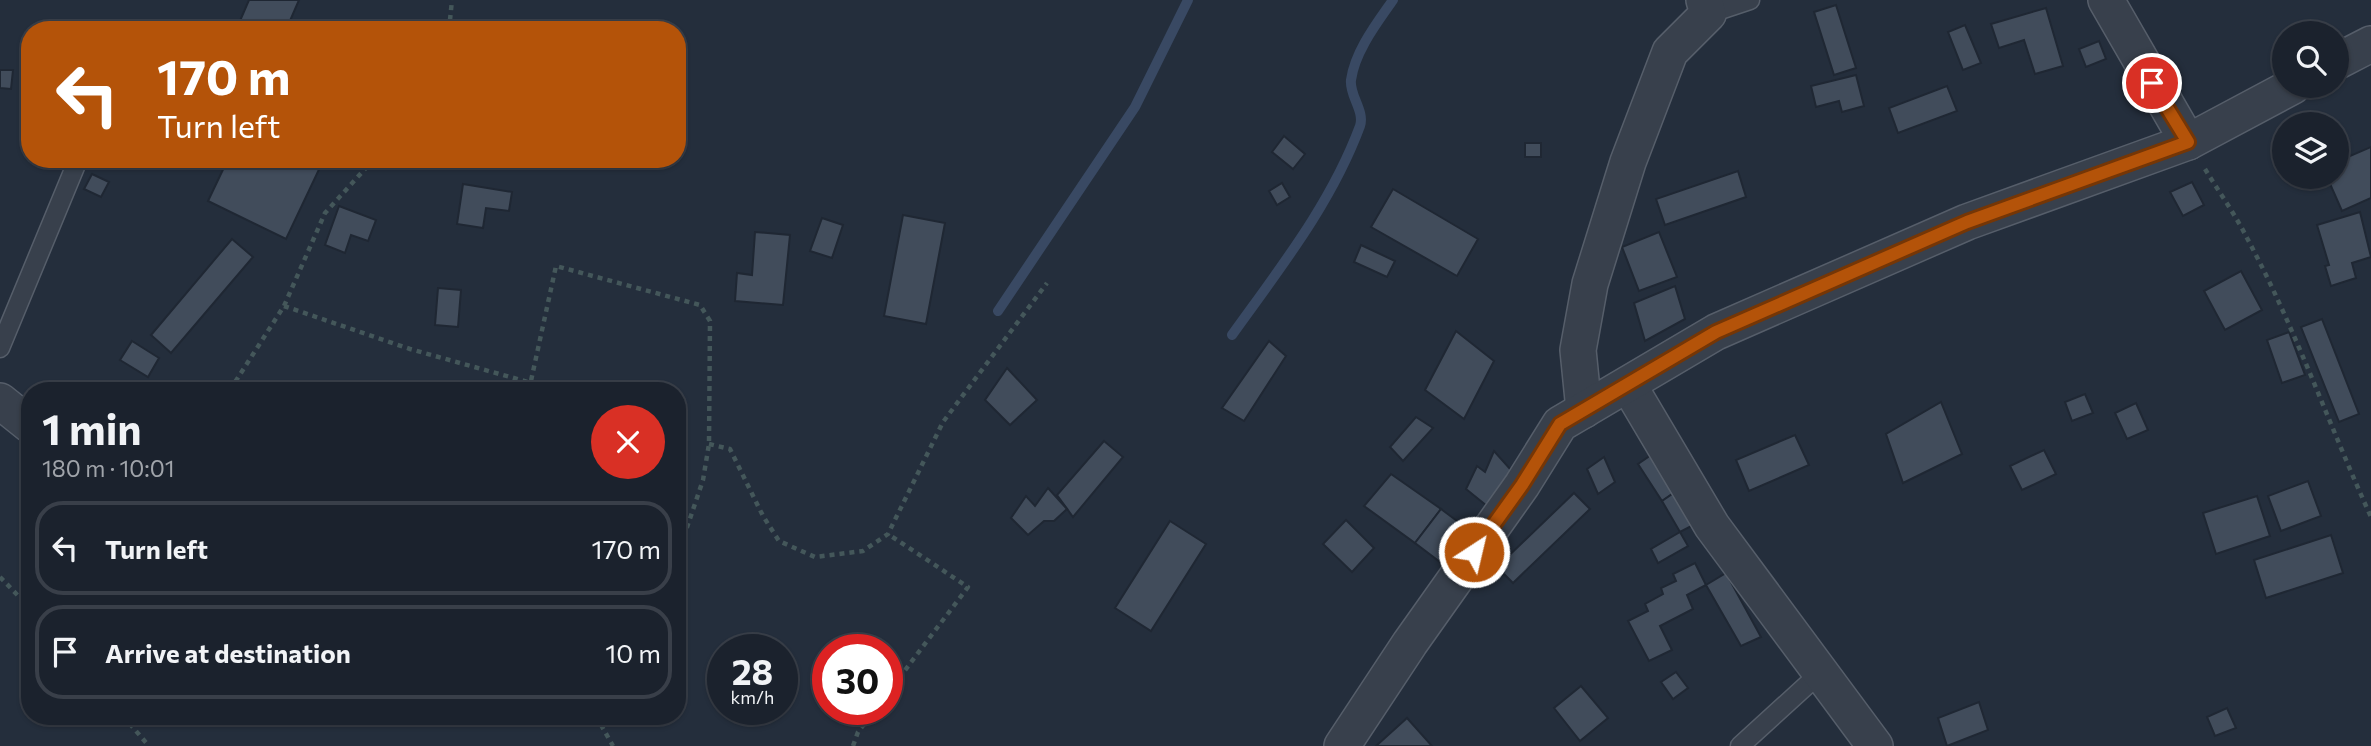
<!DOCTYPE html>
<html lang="en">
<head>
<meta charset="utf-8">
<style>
	:root { --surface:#1b222d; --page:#282f39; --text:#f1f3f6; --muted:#a0a4aa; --line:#393f49 }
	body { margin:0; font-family:Commissioner,sans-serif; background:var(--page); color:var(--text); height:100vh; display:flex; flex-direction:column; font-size:26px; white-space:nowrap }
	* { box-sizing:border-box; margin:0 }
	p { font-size:23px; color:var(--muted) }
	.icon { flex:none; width:38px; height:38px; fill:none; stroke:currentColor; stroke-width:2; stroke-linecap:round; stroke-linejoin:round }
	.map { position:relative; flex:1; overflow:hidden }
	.details { position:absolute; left:21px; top:382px; width:665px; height:343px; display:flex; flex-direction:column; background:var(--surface); border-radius:28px; box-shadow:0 2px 5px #0004,0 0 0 2px var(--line) }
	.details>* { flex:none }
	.hud { position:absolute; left:21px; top:21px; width:665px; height:147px; border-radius:28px; box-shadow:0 2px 5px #0004,0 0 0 2px var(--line); background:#b45309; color:#fff; overflow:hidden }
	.tools { position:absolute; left:2272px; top:21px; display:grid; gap:14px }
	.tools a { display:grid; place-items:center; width:77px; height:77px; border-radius:50%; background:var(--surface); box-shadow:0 2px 5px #0004,0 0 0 2px var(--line); font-size:35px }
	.speed { position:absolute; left:707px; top:634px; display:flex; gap:14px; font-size:35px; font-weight:700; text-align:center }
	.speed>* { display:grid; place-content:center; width:91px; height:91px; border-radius:50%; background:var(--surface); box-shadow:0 2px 5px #0004,0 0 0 2px var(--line); line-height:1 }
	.speed small { font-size:18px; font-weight:400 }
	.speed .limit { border:10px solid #d22; background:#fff; color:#111 }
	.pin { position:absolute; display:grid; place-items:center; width:60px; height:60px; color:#fff; margin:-30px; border:4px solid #fff; border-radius:50%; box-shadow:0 2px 7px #0007 }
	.me { position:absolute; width:77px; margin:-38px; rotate:35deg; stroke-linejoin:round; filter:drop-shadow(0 0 5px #0008) }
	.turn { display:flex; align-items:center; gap:24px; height:147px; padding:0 21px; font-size:32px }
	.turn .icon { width:91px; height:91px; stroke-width:2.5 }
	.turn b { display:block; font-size:49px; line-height:60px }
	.round { display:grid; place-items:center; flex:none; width:74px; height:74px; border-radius:37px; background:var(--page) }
	.summary { display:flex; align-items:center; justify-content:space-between; height:119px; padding:0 21px }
	h1 { font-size:42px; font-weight:700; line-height:52px }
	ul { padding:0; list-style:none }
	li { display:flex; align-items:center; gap:21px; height:94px; margin:0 14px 10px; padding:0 7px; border:4px solid var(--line); border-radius:28px }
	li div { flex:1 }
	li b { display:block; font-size:26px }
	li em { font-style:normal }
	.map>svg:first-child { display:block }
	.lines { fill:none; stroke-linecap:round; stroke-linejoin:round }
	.stream { stroke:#394963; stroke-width:10 }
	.building { fill:#414c5b; stroke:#1f2733; stroke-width:2 }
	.lane-casing { stroke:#565e6a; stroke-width:21 }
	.street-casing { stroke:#565e6a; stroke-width:38 }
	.path { stroke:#44575a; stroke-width:4.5; stroke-dasharray:5 5; stroke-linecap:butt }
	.lane { stroke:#38404c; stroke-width:18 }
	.street { stroke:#38404c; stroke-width:35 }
	.route-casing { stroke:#753606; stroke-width:18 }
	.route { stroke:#b45309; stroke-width:12 }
</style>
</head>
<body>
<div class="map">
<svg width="2371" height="746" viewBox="0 0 2371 746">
	<rect width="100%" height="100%" fill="#242e3c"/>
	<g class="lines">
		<g class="stream">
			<polyline points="998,311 1135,107 1188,0"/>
			<path d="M 1232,335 C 1280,268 1331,204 1360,126 C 1365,111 1349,95 1351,80 C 1355,51 1377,23 1393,0"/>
		</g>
	</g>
	<g class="building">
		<polygon points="249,0 299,0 286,30 236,30"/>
		<polygon points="1836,5 1856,68 1834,75 1814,12"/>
		<polygon points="2046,8 2063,66 2035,74 2024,40 1999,48 1991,24"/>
		<polygon points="1965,25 1981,63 1963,70 1948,32"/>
		<polygon points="2099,41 2106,59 2086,67 2079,49"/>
		<polygon points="0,70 13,70 11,89 0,88"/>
		<polygon points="1856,75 1864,106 1842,112 1839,101 1816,107 1811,86"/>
		<polygon points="1947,86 1957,111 1898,133 1889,108"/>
		<polygon points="1284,136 1305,154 1293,169 1272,152"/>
		<rect x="1525" y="143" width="16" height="14"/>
		<polygon points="2371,147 2371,198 2342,211 2327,177 2336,177 2336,162"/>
		<polygon points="228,159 324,159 286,239 208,201"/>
		<polygon points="1738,171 1746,197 1665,225 1656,199"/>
		<polygon points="92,174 109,182 101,197 84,189"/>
		<polygon points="2192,182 2204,205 2183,216 2170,192"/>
		<polygon points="1282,183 1290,197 1277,205 1269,191"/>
		<polygon points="463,184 512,192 509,211 486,208 483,228 457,224"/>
		<polygon points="1393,189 1478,239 1457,276 1371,227"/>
		<polygon points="339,206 376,220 368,241 351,235 345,253 325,245"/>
		<polygon points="2360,212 2371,257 2352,263 2356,278 2331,286 2325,266 2329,265 2317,225"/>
		<polygon points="903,215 945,223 926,324 884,316"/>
		<polygon points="822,218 843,225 832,258 810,251"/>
		<polygon points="755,232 790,235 783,305 735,301 737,273 752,275"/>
		<polygon points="1659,232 1677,277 1639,291 1622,247"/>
		<polygon points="232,239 253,257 171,353 151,335"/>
		<polygon points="1361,245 1395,261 1387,277 1354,262"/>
		<polygon points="2241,271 2262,310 2225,330 2204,291"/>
		<polygon points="1675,286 1685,319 1645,341 1634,303"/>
		<polygon points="438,288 461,290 458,327 435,325"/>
		<polygon points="2322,319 2359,414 2339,422 2301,327"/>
		<polygon points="1456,331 1494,361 1464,419 1425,390"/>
		<polygon points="2289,332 2305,375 2282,383 2267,340"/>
		<polygon points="132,341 159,358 148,377 120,360"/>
		<polygon points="1269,341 1286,356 1244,421 1222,408"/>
		<polygon points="1007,368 1037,400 1010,425 985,400"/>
		<polygon points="2085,394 2093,413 2072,421 2065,402"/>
		<polygon points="1941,402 1962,454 1903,483 1886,434"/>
		<polygon points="2136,403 2148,430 2127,439 2115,413"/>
		<polygon points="1416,417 1433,428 1403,461 1390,447"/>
		<polygon points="1795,435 1809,465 1749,491 1736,460"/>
		<polygon points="1104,441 1123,457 1073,517 1057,495"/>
		<polygon points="2044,450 2056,474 2022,490 2010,466"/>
		<polygon points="1494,451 1511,470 1487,506 1466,489 1477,466 1485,472"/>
		<polygon points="1657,451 1681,488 1662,501 1638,464"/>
		<polygon points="1604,457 1615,482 1598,494 1587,469"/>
		<polygon points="1391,474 1441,509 1415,543 1364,506"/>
		<polygon points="2308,481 2321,516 2281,531 2268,496"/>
		<polygon points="1048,488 1067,509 1054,521 1044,521 1028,535 1011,518 1026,496 1035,506"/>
		<polygon points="1681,488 1701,521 1680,532 1662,501"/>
		<polygon points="1574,493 1590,509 1513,583 1497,567"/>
		<polygon points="2257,496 2270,536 2216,554 2203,513"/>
		<polygon points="1441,509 1469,530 1444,565 1415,543"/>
		<polygon points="1346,520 1374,548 1352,572 1323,544"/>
		<polygon points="1170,521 1206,544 1151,631 1115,608"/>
		<polygon points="1680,532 1688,546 1658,563 1651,549"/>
		<polygon points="2331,535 2343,573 2266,598 2254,560"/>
		<polygon points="1695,563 1706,585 1687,595 1693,609 1660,626 1672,650 1649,661 1628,621 1648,611 1645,604 1663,594 1661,588 1676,581 1673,574"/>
		<polygon points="1726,573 1761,637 1741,646 1706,585"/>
		<polygon points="1676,672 1688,688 1673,699 1661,682"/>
		<polygon points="1581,686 1608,718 1580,741 1554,708"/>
		<polygon points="1979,702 1988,730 1947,746 1938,718"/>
		<polygon points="2227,708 2236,728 2215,736 2207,717"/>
		<polygon points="1407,718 1432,746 1376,746"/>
	</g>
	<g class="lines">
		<g class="lane-casing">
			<g id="lane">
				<polyline points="1708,14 1750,0"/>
				<polyline points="0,348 75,167"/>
				<polyline points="1740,746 1819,674"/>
			</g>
		</g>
		<g class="street-casing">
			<g id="street">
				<polyline points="2106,0 2188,142"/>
				<polyline points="2336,62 2371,44"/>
				<polyline points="1629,386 1712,526 1875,746"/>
				<polyline points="0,401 30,425"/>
				<polyline points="1584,410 1578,350 1590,284 1628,162 1670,52 1708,14 1704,0"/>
				<polyline points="1342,746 1410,643 1522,485 1560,424 1716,332 1967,222 2188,142 2293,86"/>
			</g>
		</g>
		<g class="path">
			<polyline points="449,30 452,0"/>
			<path d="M 2205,169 C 2219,192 2235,214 2247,238 C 2295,327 2329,425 2371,517"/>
			<polyline points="284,306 410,349 528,382"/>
			<polyline points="230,390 284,306 325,213 374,159"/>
			<polyline points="529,390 556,266 700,305 710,321 709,444 703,480 677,557"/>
			<polyline points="709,444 730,449 763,516 779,541 815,557 863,551 888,534 943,422 1047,283"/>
			<polyline points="0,577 30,608"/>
			<polyline points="887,694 968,587 888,534"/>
			<polyline points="123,716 149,746"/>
			<polyline points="596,716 613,746"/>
			<polyline points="853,746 858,732 876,709"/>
		</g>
		<use href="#lane" class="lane"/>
		<use href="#street" class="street"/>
	</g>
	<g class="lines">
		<g class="route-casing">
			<polyline id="route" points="1474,552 1522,485 1560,424 1716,332 1967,222 2188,142 2152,83"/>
		</g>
		<use href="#route" class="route"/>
	</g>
</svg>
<div class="tools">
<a><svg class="icon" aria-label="search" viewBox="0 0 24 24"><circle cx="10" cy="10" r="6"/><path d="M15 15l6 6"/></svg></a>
<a><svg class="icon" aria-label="layers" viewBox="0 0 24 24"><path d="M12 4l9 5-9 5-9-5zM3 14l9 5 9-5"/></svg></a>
</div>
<div class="speed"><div>28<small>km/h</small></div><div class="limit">30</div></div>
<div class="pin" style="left:2152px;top:83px;background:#d93025"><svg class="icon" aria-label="arrive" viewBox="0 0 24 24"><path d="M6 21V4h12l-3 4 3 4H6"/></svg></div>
<svg class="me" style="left:1474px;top:552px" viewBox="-20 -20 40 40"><circle r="17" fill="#b45309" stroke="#fff" stroke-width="3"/><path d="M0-11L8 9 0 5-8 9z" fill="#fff"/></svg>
<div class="hud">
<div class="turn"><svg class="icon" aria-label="left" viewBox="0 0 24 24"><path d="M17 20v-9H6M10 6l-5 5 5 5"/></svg><div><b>170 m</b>Turn left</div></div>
</div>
<section class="details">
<div class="summary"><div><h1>1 min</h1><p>180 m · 10:01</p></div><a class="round" style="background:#d93025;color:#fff"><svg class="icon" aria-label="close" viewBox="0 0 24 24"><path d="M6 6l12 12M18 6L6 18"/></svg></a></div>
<ul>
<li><svg class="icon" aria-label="left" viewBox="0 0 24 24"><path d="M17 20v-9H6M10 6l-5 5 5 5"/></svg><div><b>Turn left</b></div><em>170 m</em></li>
<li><svg class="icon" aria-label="arrive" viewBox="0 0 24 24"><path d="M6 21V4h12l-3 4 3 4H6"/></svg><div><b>Arrive at destination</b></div><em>10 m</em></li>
</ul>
</section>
</div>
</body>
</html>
